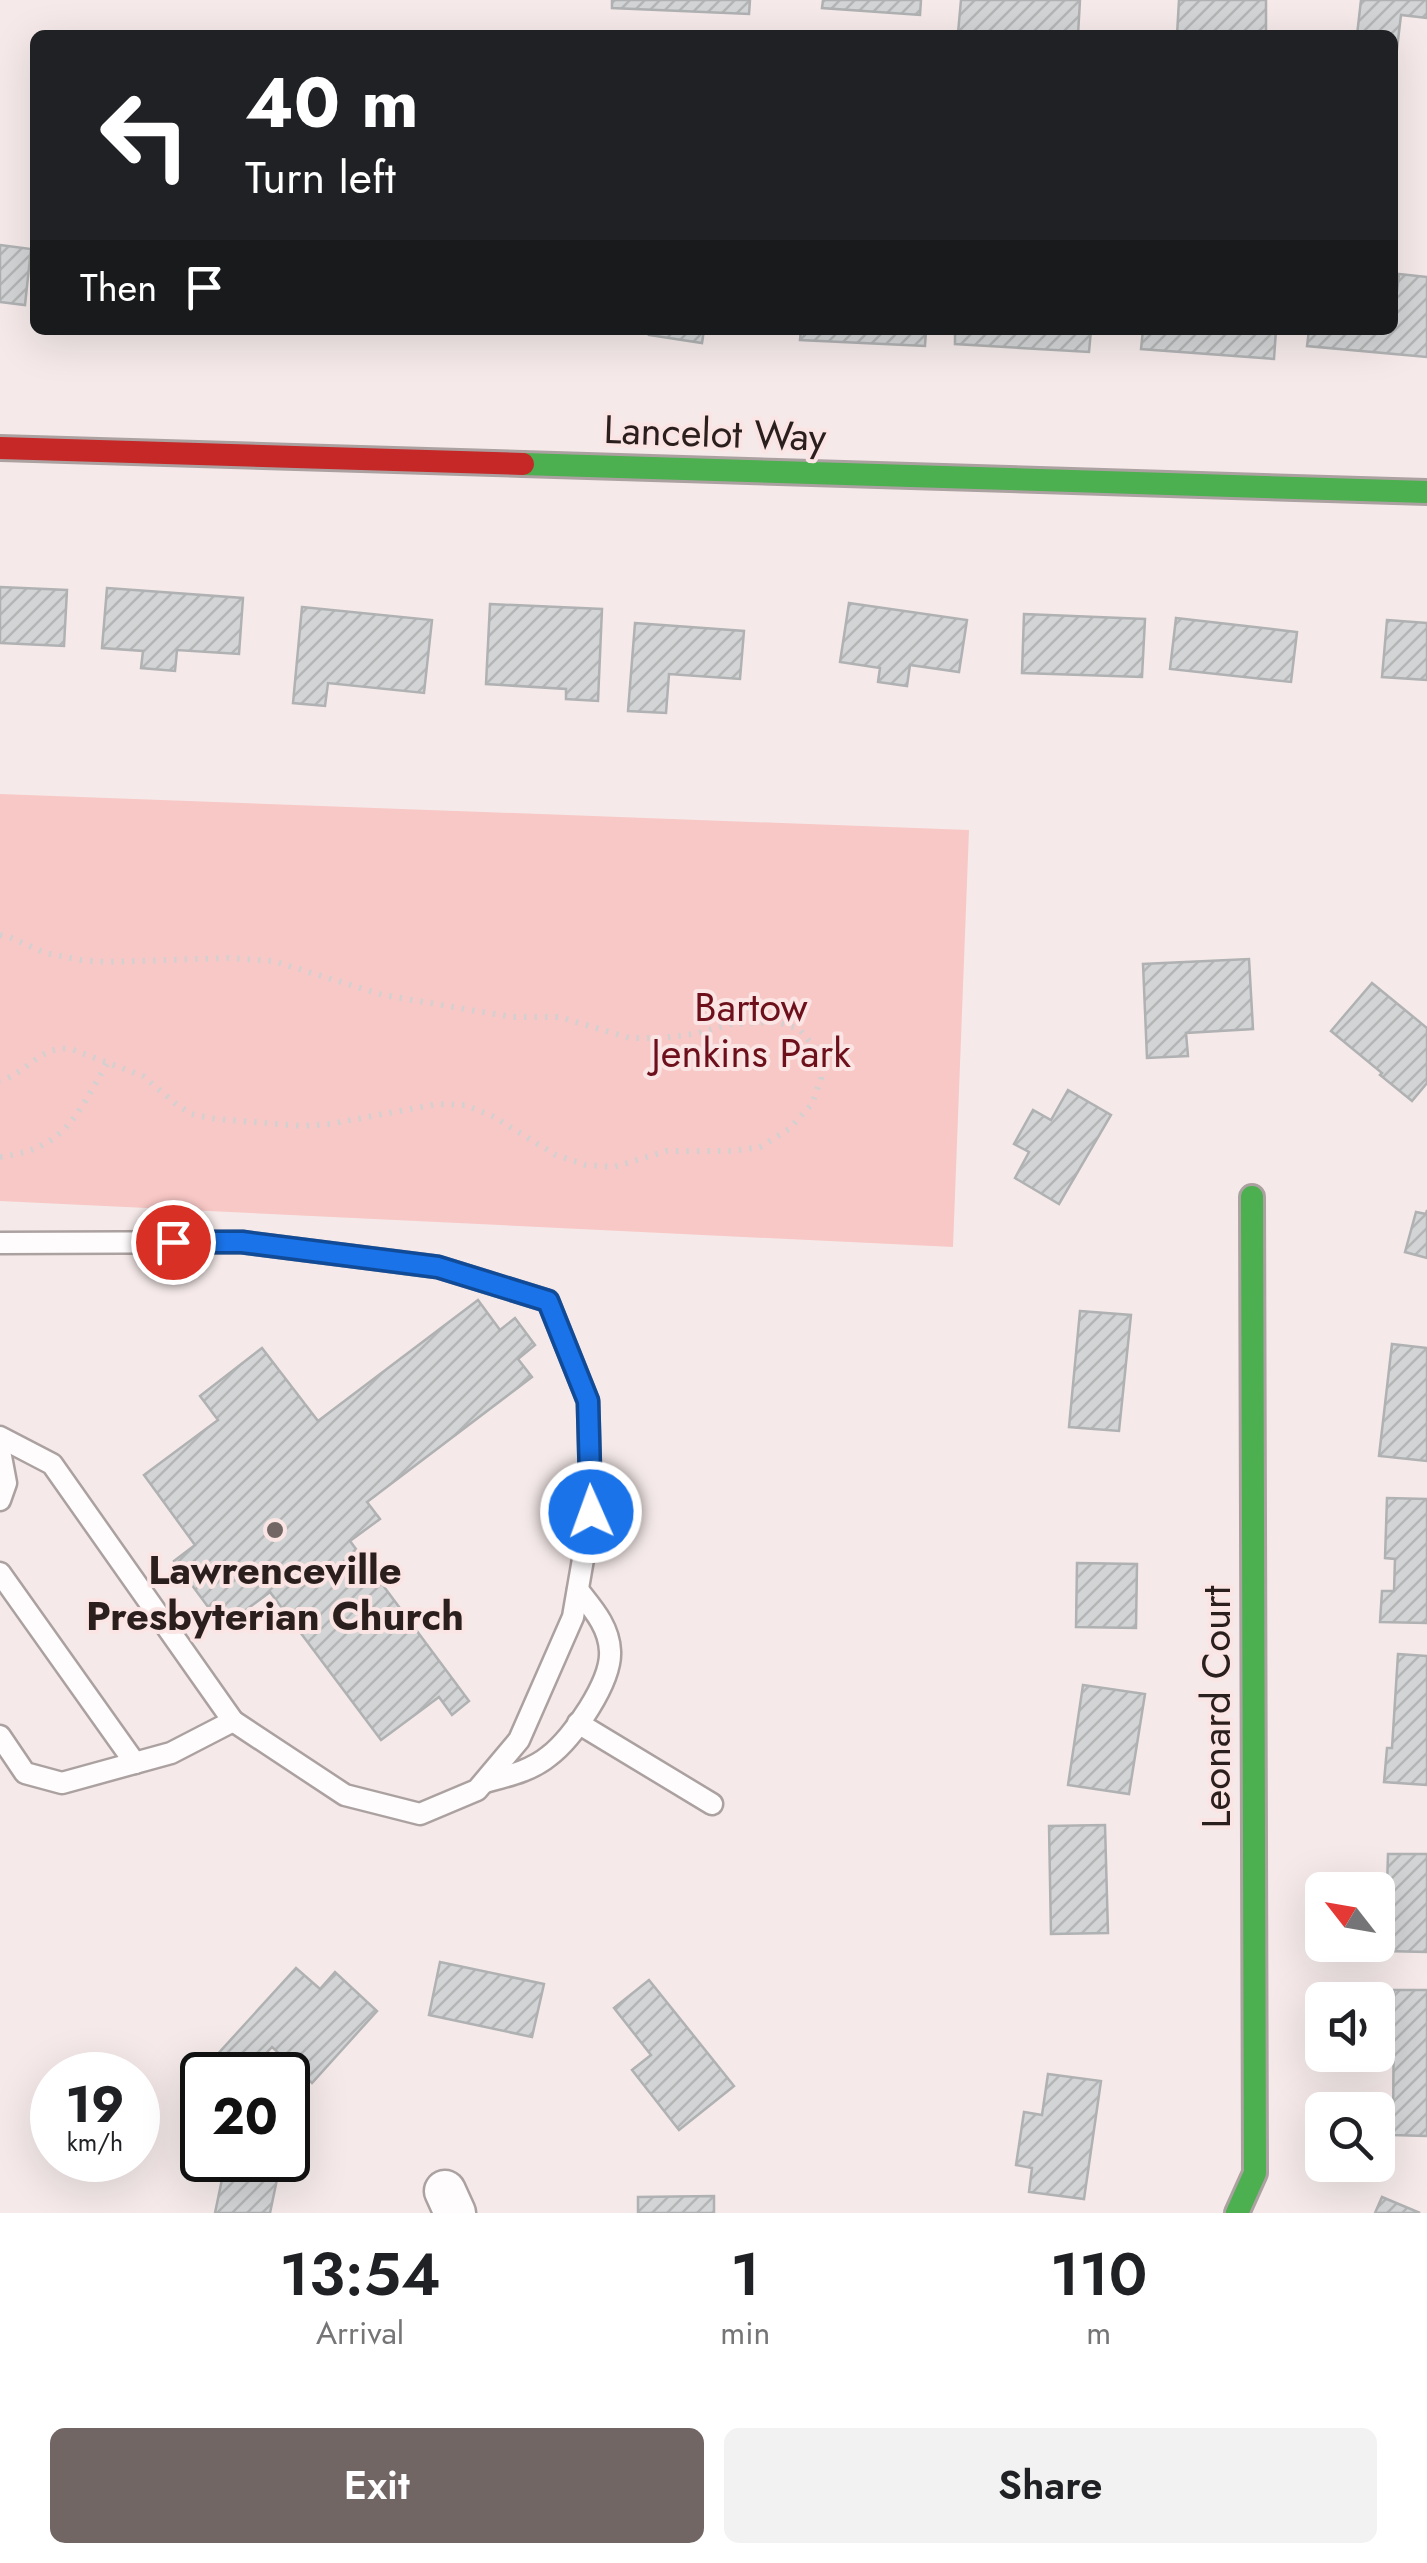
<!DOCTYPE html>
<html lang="en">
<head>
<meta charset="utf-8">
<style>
	:root { --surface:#fff; --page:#f2f2f2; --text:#202124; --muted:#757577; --accent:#726665 }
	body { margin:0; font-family:Jost,sans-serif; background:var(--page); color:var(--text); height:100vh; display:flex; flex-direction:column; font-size:38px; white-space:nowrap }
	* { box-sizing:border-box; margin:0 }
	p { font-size:32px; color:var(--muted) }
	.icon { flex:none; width:55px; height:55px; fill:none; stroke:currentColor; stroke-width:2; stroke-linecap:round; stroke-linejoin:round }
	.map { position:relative; height:2213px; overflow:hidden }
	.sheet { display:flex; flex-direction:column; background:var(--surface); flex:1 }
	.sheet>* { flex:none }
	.top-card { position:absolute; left:30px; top:30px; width:1368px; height:305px; border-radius:15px; box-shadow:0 10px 40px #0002; background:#202124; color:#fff; overflow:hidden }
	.needle { width:65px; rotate:301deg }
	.tools { position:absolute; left:1305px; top:1872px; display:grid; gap:20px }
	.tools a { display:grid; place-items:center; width:90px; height:90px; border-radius:15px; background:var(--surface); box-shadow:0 10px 40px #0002; font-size:50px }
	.speed { position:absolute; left:30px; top:2052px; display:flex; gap:20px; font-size:50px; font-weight:700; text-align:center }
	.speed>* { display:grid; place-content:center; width:130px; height:130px; border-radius:50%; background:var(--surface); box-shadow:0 10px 40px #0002; line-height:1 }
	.speed small { font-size:25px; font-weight:400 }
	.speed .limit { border:5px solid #111; border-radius:15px; background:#fff; color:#111 }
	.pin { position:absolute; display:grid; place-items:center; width:85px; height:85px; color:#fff; margin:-42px; border:5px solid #fff; border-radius:50%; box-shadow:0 2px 10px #0007 }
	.me { position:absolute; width:110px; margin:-55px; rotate:358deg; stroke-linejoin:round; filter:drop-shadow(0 0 8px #0008) }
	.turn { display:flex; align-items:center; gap:35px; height:210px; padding:0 50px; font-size:45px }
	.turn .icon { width:130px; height:130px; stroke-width:2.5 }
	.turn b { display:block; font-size:70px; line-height:85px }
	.then { display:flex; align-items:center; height:95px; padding:0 50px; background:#0003; gap:20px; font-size:38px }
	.eta { display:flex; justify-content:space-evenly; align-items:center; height:170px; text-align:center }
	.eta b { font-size:60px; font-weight:600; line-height:70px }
	.primary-button { display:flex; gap:20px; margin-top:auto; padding:20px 50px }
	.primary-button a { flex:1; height:115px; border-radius:15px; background:var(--accent); color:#fff; font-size:40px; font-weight:600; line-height:115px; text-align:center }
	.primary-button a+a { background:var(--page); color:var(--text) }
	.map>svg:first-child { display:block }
	.park { fill:#f8c8c6 }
	.building { fill:url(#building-hatch); stroke:#b0b1b2; stroke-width:2.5 }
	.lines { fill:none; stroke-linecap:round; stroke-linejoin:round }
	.lane-casing { stroke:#aca1a1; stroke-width:25 }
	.street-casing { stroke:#aca1a1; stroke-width:45 }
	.fast-casing { stroke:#aca1a1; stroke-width:28 }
	.jam-casing { stroke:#aca1a1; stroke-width:28 }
	.path { stroke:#d4d0d0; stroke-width:6; stroke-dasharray:2.5 8; stroke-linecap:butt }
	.lane { stroke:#fefcfc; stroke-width:20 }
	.street { stroke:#fefcfc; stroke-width:40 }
	.fast { stroke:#4caf50; stroke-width:22 }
	.jam { stroke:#c62828; stroke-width:22 }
	.route-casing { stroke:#114b97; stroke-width:25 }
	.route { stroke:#1a73e8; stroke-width:18 }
	.poi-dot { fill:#726665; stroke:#fae5e4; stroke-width:4 }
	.labels { text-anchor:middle; stroke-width:8; stroke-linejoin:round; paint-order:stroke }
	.street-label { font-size:40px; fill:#2b1f1e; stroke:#fae5e4 }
	.park-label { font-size:40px; fill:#6d101b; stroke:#fae5e4 }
	.poi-label { font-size:40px; font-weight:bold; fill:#2b1f1e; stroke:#fae5e4 }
</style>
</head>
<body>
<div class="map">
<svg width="1427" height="2213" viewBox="0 0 1427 2213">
	<defs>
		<pattern id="building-hatch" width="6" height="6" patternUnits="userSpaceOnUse" patternTransform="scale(2.5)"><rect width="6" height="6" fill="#d2d4d5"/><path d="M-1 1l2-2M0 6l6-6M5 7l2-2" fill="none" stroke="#b4b6b6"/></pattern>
	</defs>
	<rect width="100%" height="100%" fill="#f5eae9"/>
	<polygon class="park" points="0,794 969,830 953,1247 0,1201"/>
	<g class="building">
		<polygon points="612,0 750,0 749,14 612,8"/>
		<polygon points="823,0 921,0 920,15 822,8"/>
		<polygon points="961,0 1080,0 1078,35 958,33"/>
		<polygon points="1179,0 1266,0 1266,35 1177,35"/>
		<polygon points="1361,0 1427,0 1427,18 1401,15 1394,74 1392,35 1357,35"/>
		<polygon points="0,245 31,249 25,305 0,302"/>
		<polygon points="1399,274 1427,277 1427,357 1307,346 1309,330 1392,330 1392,300 1396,300"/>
		<polygon points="650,330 704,330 702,343 649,335"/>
		<polygon points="801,330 926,330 925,346 800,340"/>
		<polygon points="955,330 1091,330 1089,352 955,344"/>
		<polygon points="1143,330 1276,330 1274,359 1141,349"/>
		<polygon points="0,587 67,590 64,646 0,643"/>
		<polygon points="107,588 243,598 239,654 177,650 175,671 141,668 143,651 102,648"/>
		<polygon points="849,603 967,620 959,672 910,665 907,686 878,682 880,668 840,662"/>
		<polygon points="490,604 602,609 598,701 566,699 566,689 486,684"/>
		<polygon points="302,607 432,620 424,693 328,683 325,706 293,703"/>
		<polygon points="1024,614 1145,619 1142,677 1022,673"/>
		<polygon points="1176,618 1297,632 1291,682 1170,669"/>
		<polygon points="1387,620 1427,623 1427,680 1382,677"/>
		<polygon points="635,623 744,631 740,679 669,674 666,713 628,711"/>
		<polygon points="1249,959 1253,1029 1186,1033 1188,1056 1147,1058 1143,964"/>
		<polygon points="1372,983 1427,1028 1427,1083 1412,1101 1380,1075 1382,1073 1331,1031"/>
		<polygon points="1068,1090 1111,1115 1059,1204 1015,1178 1029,1152 1014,1144 1033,1110 1051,1120"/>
		<polygon points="1427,1210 1427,1258 1405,1252 1416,1212 1426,1214"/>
		<polygon points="478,1300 500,1330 515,1318 535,1345 518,1359 532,1377 367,1502 380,1519 350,1541 469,1701 452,1715 439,1697 381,1740 270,1592 223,1627 174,1561 195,1545 144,1475 218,1420 200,1396 262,1348 318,1421"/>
		<polygon points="1080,1311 1131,1315 1119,1431 1069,1427"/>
		<polygon points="1392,1344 1427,1348 1427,1461 1379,1456"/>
		<polygon points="1387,1498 1427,1499 1427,1623 1380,1622 1382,1591 1394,1591 1395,1559 1385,1558"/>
		<polygon points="1077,1563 1137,1564 1136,1628 1076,1627"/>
		<polygon points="1398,1654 1427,1656 1427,1785 1384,1782 1387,1748 1392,1748"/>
		<polygon points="1083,1685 1145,1694 1129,1794 1068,1785"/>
		<polygon points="1105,1825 1108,1933 1051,1934 1049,1826"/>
		<polygon points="1388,1854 1427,1854 1427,1952 1385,1951"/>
		<polygon points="440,1962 544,1984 532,2037 429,2015"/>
		<polygon points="296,1968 320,1989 335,1972 377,2011 312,2083 272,2047 246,2075 237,2075 216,2056"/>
		<polygon points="649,1980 734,2086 679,2130 632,2070 651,2055 614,2008"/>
		<polygon points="1394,1990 1427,1990 1427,2136 1393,2135"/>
		<polygon points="1048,2074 1101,2081 1084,2199 1029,2192 1032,2168 1016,2165 1024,2112 1042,2115"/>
		<polygon points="226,2160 255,2160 280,2165 270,2213 215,2213"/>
		<polygon points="714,2196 714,2213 638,2213 638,2197"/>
		<polygon points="1382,2197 1420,2213 1375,2213"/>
	</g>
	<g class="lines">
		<g class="lane-casing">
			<g id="lane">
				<polyline points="0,1243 242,1242 438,1267 548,1301 588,1401 591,1513 573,1617 519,1740 477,1790 420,1814 345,1795 233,1721"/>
				<polyline points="0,1437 52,1464 233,1721 171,1753 62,1783 25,1773 0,1736"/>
				<polyline points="0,1451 6,1483 0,1500"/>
				<polyline points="0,1573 135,1763"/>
				<polyline points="578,1723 712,1804"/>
				<path d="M 485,1782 C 507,1776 531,1771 549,1756 C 573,1738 612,1681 610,1651 C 609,1626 592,1608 578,1590"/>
			</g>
		</g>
		<g class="street-casing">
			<polyline id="street" points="445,2191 455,2213"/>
		</g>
		<g class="fast-casing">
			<g id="fast">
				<polyline points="523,464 1427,492"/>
				<polyline points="1237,2213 1255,2173 1252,1197"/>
			</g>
		</g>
		<g class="jam-casing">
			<polyline id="jam" points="0,448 523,464"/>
		</g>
		<g class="path">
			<path d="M 0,935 L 9,937 L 45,953 L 81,960 L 107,962 L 228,958 L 273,961 L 383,995 L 512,1017 L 559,1017 L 630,1038 L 662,1038 L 694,1034 L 732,1024 L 777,1022 L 799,1029 L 818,1051 L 821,1078 L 812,1104 L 789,1129 L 760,1147 L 732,1151 L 666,1151 L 614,1167 L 586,1165 L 556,1155 L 492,1116 L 465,1105 L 437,1104 L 330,1124 L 302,1126 L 216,1119 L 191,1114 L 176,1104 L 143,1076 L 71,1049 C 40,1045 27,1073 0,1081"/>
			<path d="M 0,1157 C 67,1148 76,1115 108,1062"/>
		</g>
		<use href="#lane" class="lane"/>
		<use href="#street" class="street"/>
		<use href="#fast" class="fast"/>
		<use href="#jam" class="jam"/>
	</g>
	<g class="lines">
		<g class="route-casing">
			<polyline id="route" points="173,1242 242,1242 438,1267 548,1301 588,1401 591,1512"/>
		</g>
		<use href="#route" class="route"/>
	</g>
	<circle class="poi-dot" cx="275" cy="1530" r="10"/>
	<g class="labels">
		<g class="street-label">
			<text transform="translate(715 433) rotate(2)" y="14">Lancelot Way</text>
			<text transform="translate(1216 1707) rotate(-90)" y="14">Leonard Court</text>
		</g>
		<g class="park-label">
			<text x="751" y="1021">Bartow<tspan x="751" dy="46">Jenkins Park</tspan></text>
		</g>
		<g class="poi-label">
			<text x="275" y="1584">Lawrenceville<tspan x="275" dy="46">Presbyterian Church</tspan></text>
		</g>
	</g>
</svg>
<div class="tools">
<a><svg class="needle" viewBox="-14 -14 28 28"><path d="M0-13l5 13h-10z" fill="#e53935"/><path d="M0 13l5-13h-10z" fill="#757577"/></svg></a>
<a><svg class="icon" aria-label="sound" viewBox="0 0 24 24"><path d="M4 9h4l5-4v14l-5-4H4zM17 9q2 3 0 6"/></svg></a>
<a><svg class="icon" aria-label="search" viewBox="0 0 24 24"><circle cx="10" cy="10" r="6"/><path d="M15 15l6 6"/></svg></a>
</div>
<div class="speed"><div>19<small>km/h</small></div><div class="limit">20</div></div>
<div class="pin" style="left:173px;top:1242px;background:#d93025"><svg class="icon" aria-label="arrive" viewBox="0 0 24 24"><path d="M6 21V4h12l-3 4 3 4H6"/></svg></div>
<svg class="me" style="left:591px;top:1512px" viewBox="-20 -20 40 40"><circle r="17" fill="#1a73e8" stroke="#fff" stroke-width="3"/><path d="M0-11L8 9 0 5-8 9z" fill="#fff"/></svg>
<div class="top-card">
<div class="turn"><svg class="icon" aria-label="left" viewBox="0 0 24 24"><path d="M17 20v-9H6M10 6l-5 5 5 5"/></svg><div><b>40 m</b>Turn left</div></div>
<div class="then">Then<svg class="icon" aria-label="arrive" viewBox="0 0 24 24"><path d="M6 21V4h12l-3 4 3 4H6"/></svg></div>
</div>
</div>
<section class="sheet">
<div class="eta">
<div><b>13:54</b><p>Arrival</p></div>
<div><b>1</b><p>min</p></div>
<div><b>110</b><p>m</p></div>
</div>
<div class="primary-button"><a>Exit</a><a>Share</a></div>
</section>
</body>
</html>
